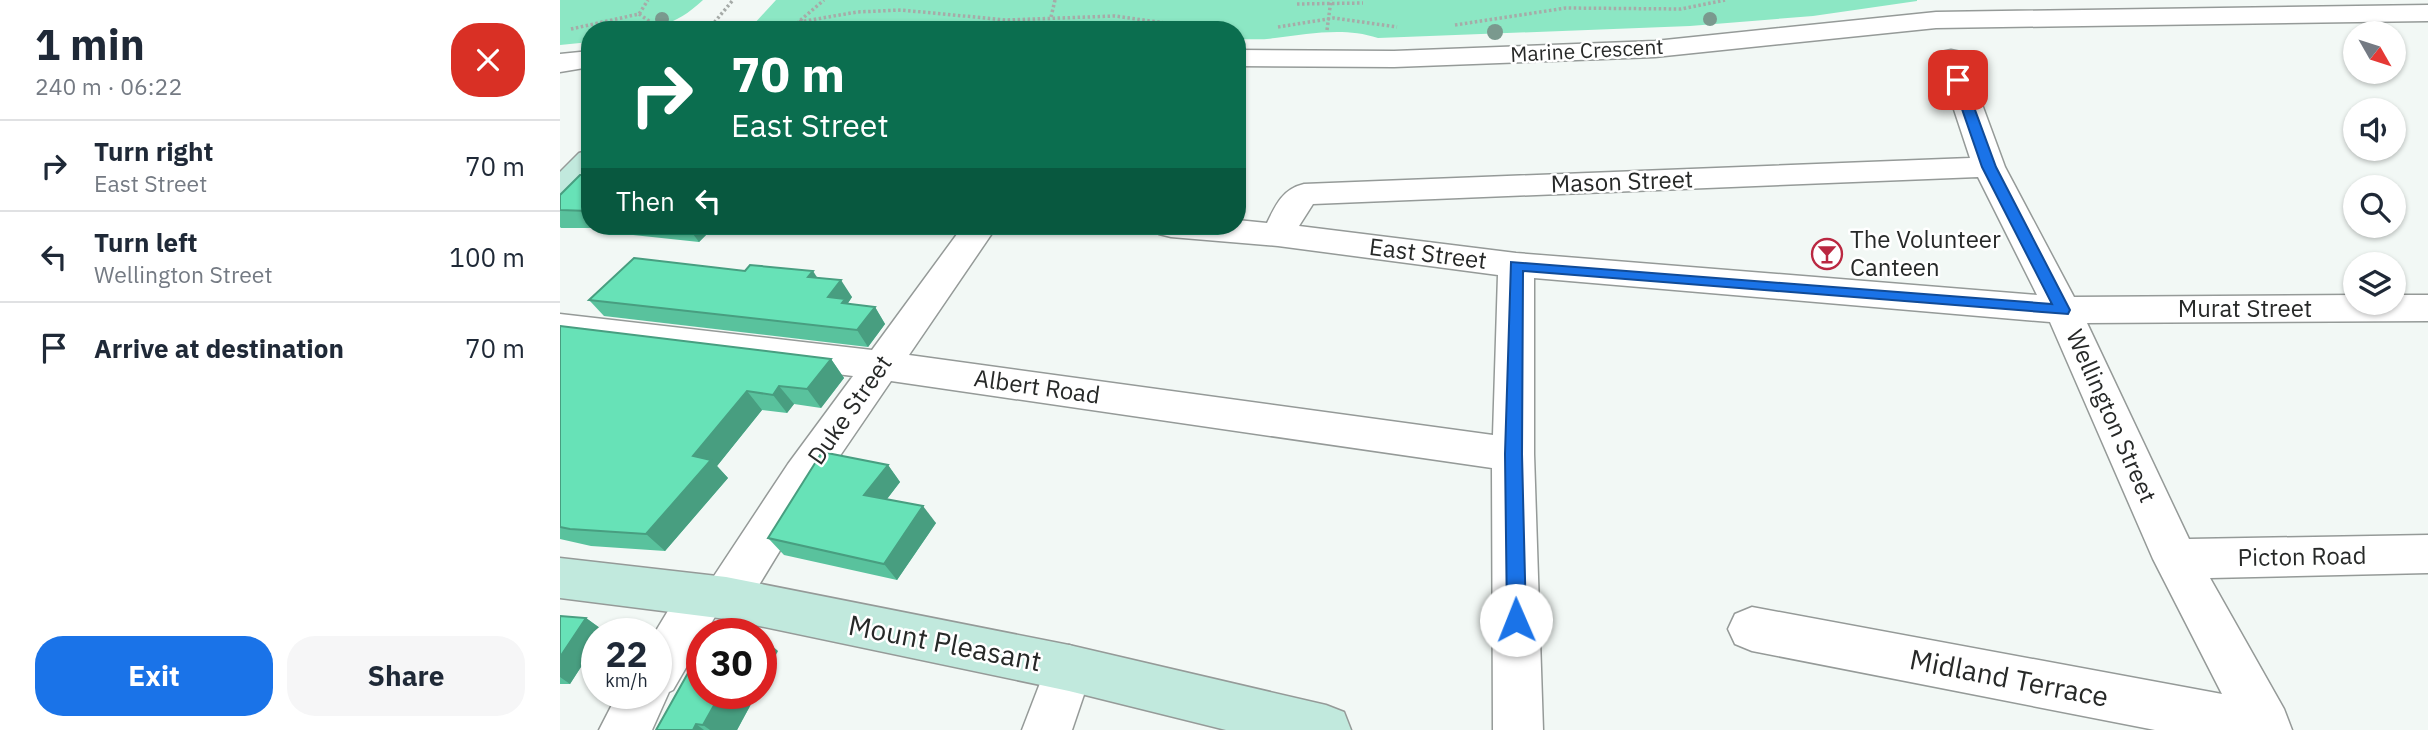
<!DOCTYPE html>
<html lang="en">
<head>
<meta charset="utf-8">
<style>
	:root { --surface:#fff; --page:#f6f6f7; --text:#1f2937; --muted:#747a83; --line:#e0e1e3; --accent:#1a73e8 }
	body { margin:0; font-family:"IBM Plex Sans",sans-serif; background:var(--page); color:var(--text); height:100vh; display:flex; flex-direction:column; font-size:26px; white-space:nowrap }
	* { box-sizing:border-box; margin:0 }
	p { font-size:23px; color:var(--muted) }
	.icon { flex:none; width:38px; height:38px; fill:none; stroke:currentColor; stroke-width:2; stroke-linecap:round; stroke-linejoin:round }
	.map { position:relative; flex:1; overflow:hidden }
	.drawer { display:flex; flex-direction:column; background:var(--surface); width:560px }
	.drawer>* { flex:none }
	.top-card { position:absolute; left:21px; top:21px; width:665px; height:214px; border-radius:28px; box-shadow:0 2px 5px #0004; background:#0b6e4f; color:#fff; overflow:hidden }
	.needle { width:46px; rotate:129deg }
	.buttons { position:absolute; left:1783px; top:21px; display:grid; gap:14px }
	.buttons a { display:grid; place-items:center; width:63px; height:63px; border-radius:50%; background:var(--surface); box-shadow:0 2px 5px #0004; font-size:35px }
	.speed { position:absolute; left:21px; top:618px; display:flex; gap:14px; font-size:35px; font-weight:700; text-align:center }
	.speed>* { display:grid; place-content:center; width:91px; height:91px; border-radius:50%; background:var(--surface); box-shadow:0 2px 5px #0004; line-height:1 }
	.speed small { font-size:18px; font-weight:400 }
	.speed .limit { border:10px solid #d22; background:#fff; color:#111 }
	.pin { position:absolute; display:grid; place-items:center; width:60px; height:60px; color:#fff; margin:-30px; border-radius:14px; box-shadow:0 4px 10px #0006 }
	.me { position:absolute; width:77px; margin:-38px; rotate:359deg; stroke-linejoin:round; filter:drop-shadow(0 0 5px #0008) }
	.turn { display:flex; align-items:center; gap:24px; height:147px; padding:0 35px; font-size:32px }
	.turn .icon { width:91px; height:91px; stroke-width:2.5 }
	.turn b { display:block; font-size:49px; line-height:60px }
	.then { display:flex; align-items:center; height:66px; padding:0 35px; background:#0003; gap:14px; font-size:26px }
	.round { display:grid; place-items:center; flex:none; width:74px; height:74px; border-radius:28px; background:var(--page) }
	.summary { display:flex; align-items:center; justify-content:space-between; height:119px; padding:0 35px }
	h1 { font-size:42px; font-weight:700; line-height:52px }
	.button { display:flex; gap:14px; margin-top:auto; padding:14px 35px }
	.button a { flex:1; height:80px; border-radius:28px; background:var(--accent); color:#fff; font-size:28px; font-weight:700; line-height:80px; text-align:center }
	.button a+a { background:var(--page); color:var(--text) }
	ul { padding:0; list-style:none }
	li { display:flex; align-items:center; gap:21px; height:91px; padding:0 35px; border-top:2px solid var(--line) }
	li div { flex:1 }
	li b { display:block; font-size:26px }
	li em { font-style:normal }
	main { display:flex; flex:1; min-height:0 }
	.map>svg:first-child { display:block }
	.green { fill:#8ce7c4 }
	.lines { fill:none; stroke-linecap:round; stroke-linejoin:round }
	.street-casing { stroke:#959a98; stroke-width:3 }
	.secondary-casing { stroke:#959a98; stroke-width:3 }
	.path { stroke:#a6aba8; stroke-width:3.5; stroke-dasharray:2.5 2.5; stroke-linecap:butt }
	.street { fill:#fff; fill-rule:evenodd }
	.secondary { fill:#c1e9dd; fill-rule:evenodd }
	.tree { fill:#7a998e }
	.wall { fill:#59c29d }
	.shaded-wall { fill:#489e80 }
	.building { fill:#67e2b7; stroke:#489e80; stroke-width:2 }
	.route { fill:#1a73e8; stroke:#114b97; stroke-width:2 }
	.labels { text-anchor:middle; stroke-width:5; stroke-linejoin:round; paint-order:stroke }
	.far-street-label { font-size:21px; fill:#272928; stroke:#fff }
	.street-label { font-size:24px; fill:#272928; stroke:#fff }
	.poi-label { font-size:24px; fill:#272928; stroke:#fff; text-anchor:start }
	.near-street-label { font-size:28px; fill:#272928; stroke:#fff }
</style>
</head>
<body>
<main>
<section class="drawer">
<div class="summary"><div><h1>1 min</h1><p>240 m · 06:22</p></div><a class="round" style="background:#d93025;color:#fff"><svg class="icon" aria-label="close" viewBox="0 0 24 24"><path d="M6 6l12 12M18 6L6 18"/></svg></a></div>
<ul>
<li><svg class="icon" aria-label="right" viewBox="0 0 24 24"><path d="M7 20v-9h11M14 6l5 5-5 5"/></svg><div><b>Turn right</b><p>East Street</p></div><em>70 m</em></li>
<li><svg class="icon" aria-label="left" viewBox="0 0 24 24"><path d="M17 20v-9H6M10 6l-5 5 5 5"/></svg><div><b>Turn left</b><p>Wellington Street</p></div><em>100 m</em></li>
<li><svg class="icon" aria-label="arrive" viewBox="0 0 24 24"><path d="M6 21V4h12l-3 4 3 4H6"/></svg><div><b>Arrive at destination</b></div><em>70 m</em></li>
</ul>
<div class="button"><a>Exit</a><a>Share</a></div>
</section>
<div class="map">
<svg width="1868" height="730" viewBox="0 0 1868 730">
	<rect width="100%" height="100%" fill="#f2f8f5"/>
	<g class="green">
		<path d="M 0,0 L 143,0 C 106,35 77,30 30,30 L 30,42 L 0,45 Z"/>
		<path d="M 216,0 L 1357,0 L 1357,1 L 1253,16 L 1130,26 L 818,38 C 783,27 750,34 715,38 C 703,40 690,39 677,39 L 677,30 L 189,30 L 180,27 L 180,25 L 193,25 Z"/>
	</g>
	<g class="lines">
		<g class="street-casing">
			<g id="street">
				<polygon points="1868,5 1868,21 1376,28 1095,57 834,67 677,66 677,50 834,51 1095,41 1376,12"/>
				<path d="M 1391,50 L 1401,52 L 1405,58 L 1445,167 L 1514,297 L 1796,295 L 1796,303 L 1834,303 L 1834,295 L 1868,295 L 1868,321 L 1527,323 L 1629,539 L 1868,535 L 1868,573 L 1650,578 L 1724,709 L 1732,730 L 1595,730 L 1192,651 L 1175,644 L 1168,629 L 1175,614 L 1192,607 L 1662,694 L 1593,559 L 1490,322 L 974,278 L 974,454 L 983,730 L 933,730 L 932,468 L 331,381 L 258,488 L 182,613 L 166,619 L 156,615 L 145,634 L 142,634 L 142,640 L 113,690 L 109,692 L 92,730 L 39,730 L 58,693 L 96,693 L 96,634 L 94,634 L 126,581 L 142,575 L 152,579 L 228,464 L 293,376 L 0,340 L 0,314 L 312,350 L 403,226 L 437,226 L 349,355 L 933,435 L 938,275 L 718,246 L 611,237 L 599,234 L 594,226 L 677,226 L 677,220 L 707,223 C 716,204 723,189 744,184 L 1410,158 L 1377,58 L 1381,52 ZM 1418,177 L 1477,295 L 956,253 L 739,226 L 753,204 Z"/>
				<polygon points="30,51 30,67 0,72 0,54"/>
				<polygon points="509,645 526,652 533,668 512,730 462,730 492,652"/>
			</g>
		</g>
		<g class="secondary-casing">
			<g id="secondary">
				<polygon points="30,150 30,179 12,197 0,200 0,172 19,153"/>
				<polygon points="0,558 166,577 509,645 766,705 784,712 791,730 666,730 509,691 166,619 0,598"/>
			</g>
		</g>
		<g class="path">
			<polyline points="737,4 803,3"/>
			<polyline points="79,14 102,30"/>
			<polyline points="491,17 495,0"/>
			<polyline points="239,22 297,12 341,10 446,20 555,16 655,30"/>
			<polyline points="895,25 1006,8 1121,9 1165,0"/>
			<polyline points="718,27 774,18 837,27"/>
			<polyline points="11,29 79,14 88,0"/>
			<polyline points="148,30 173,0"/>
			<polyline points="229,30 264,0"/>
			<polyline points="767,30 771,0"/>
		</g>
		<use href="#street" class="street"/>
		<use href="#secondary" class="secondary"/>
	</g>
	<g class="tree">
		<circle cx="102" cy="19" r="7"/>
		<circle cx="1150" cy="19" r="7"/>
		<circle cx="935" cy="32" r="8"/>
	</g>
	<g class="wall">
		<polygon points="30,175 30,226 155,226 139,242 45,232 42,228 1,228 0,227 0,195"/>
		<polygon points="185,271 257,278 292,297 288,303 288,304 315,307 325,324 308,347 44,316 29,300"/>
		<polygon points="0,326 271,359 284,378 261,408 234,404 227,413 202,410 157,466 168,478 105,551 31,546 0,539"/>
		<polygon points="328,465 340,482 327,499 376,523 337,580 224,555 208,538"/>
		<polygon points="0,616 26,618 44,631 42,634 37,634 37,642 10,684 0,684"/>
		<polygon points="142,693 197,693 177,730 96,730"/>
	</g>
	<g class="shaded-wall">
		<polygon points="127,226 155,226 139,242"/>
		<polygon points="253,271 264,288 248,277"/>
		<polygon points="281,280 292,297 288,303 296,316 268,297"/>
		<polygon points="315,307 325,324 308,347 297,330"/>
		<polygon points="271,359 284,378 261,408 247,389"/>
		<polygon points="219,386 234,404 227,413 213,395"/>
		<polygon points="187,391 202,410 157,466 168,478 105,551 86,534 133,456"/>
		<polygon points="328,465 340,482 317,512 304,495"/>
		<polygon points="363,506 376,523 337,580 324,564"/>
		<polygon points="26,618 44,631 42,634 37,634 37,642 10,684 0,677 0,657"/>
		<polygon points="201,636 218,651 201,684"/>
		<polygon points="161,693 197,693 177,730 150,730 143,725"/>
		<polygon points="136,724 144,730 133,730"/>
	</g>
	<g class="building">
		<polygon points="20,175 30,175 30,214 28,211 0,210 0,195"/>
		<polygon points="74,258 185,271 190,265 253,271 248,277 281,280 268,297 285,299 282,303 315,307 297,330 29,300"/>
		<polygon points="0,326 271,359 247,389 219,386 213,395 187,391 133,456 151,460 86,534 10,529 0,527"/>
		<polygon points="262,452 328,465 304,495 363,506 324,564 208,538"/>
		<polygon points="0,616 26,618 0,657"/>
		<polygon points="156,622 195,630 193,634 150,634"/>
		<polygon points="142,648 142,693 161,693 143,725 136,724 133,730 96,730"/>
	</g>
	<polygon class="route" points="1398,77 1404,80 1436,167 1510,310 1508,314 963,271 962,454 966,620 963,626 956,629 949,626 947,620 945,454 951,262 1492,304 1422,167 1392,80"/>
	<defs>
		<g id="bar-ring" transform="scale(1.575)"><circle r="9.5" fill="#fff" stroke="#ba2841" stroke-width="1.5"/><path d="M-6-5H6L.8 .8V4.5H3.5V6h-7V4.5H-.8V.8Z" fill="#ba2841"/></g>
	</defs>
	<g fill-rule="evenodd">
		<use href="#bar-ring" x="1267" y="254"/>
	</g>
	<g class="labels">
		<g class="far-street-label">
			<text transform="translate(1027 51) rotate(-3)" y="7">Marine Crescent</text>
		</g>
		<g class="street-label">
			<text transform="translate(1062 182) rotate(-2)" y="8">Mason Street</text>
			<text transform="translate(868 254) rotate(7)" y="8">East Street</text>
			<text x="1685" y="317">Murat Street</text>
			<text transform="translate(477 387) rotate(8)" y="8">Albert Road</text>
			<text transform="translate(290 410) rotate(-55)" y="8">Duke Street</text>
			<text transform="translate(1551 416) rotate(66)" y="8">Wellington Street</text>
			<text transform="translate(1742 557) rotate(-1)" y="8">Picton Road</text>
		</g>
		<g class="poi-label">
			<text x="1290" y="248">The Volunteer<tspan x="1290" dy="28">Canteen</tspan></text>
		</g>
		<g class="near-street-label">
			<text transform="translate(385 643) rotate(11)" y="10">Mount Pleasant</text>
			<text transform="translate(1449 678) rotate(11)" y="10">Midland Terrace</text>
		</g>
	</g>
</svg>
<div class="buttons">
<a><svg class="needle" viewBox="-14 -14 28 28"><path d="M0-13l5 13h-10z" fill="#e53935"/><path d="M0 13l5-13h-10z" fill="#747a83"/></svg></a>
<a><svg class="icon" aria-label="sound" viewBox="0 0 24 24"><path d="M4 9h4l5-4v14l-5-4H4zM17 9q2 3 0 6"/></svg></a>
<a><svg class="icon" aria-label="search" viewBox="0 0 24 24"><circle cx="10" cy="10" r="6"/><path d="M15 15l6 6"/></svg></a>
<a><svg class="icon" aria-label="layers" viewBox="0 0 24 24"><path d="M12 4l9 5-9 5-9-5zM3 14l9 5 9-5"/></svg></a>
</div>
<div class="speed"><div>22<small>km/h</small></div><div class="limit">30</div></div>
<div class="pin" style="left:1398px;top:80px;background:#d93025"><svg class="icon" aria-label="arrive" viewBox="0 0 24 24"><path d="M6 21V4h12l-3 4 3 4H6"/></svg></div>
<svg class="me" style="left:956px;top:620px" viewBox="-20 -20 40 40"><circle r="19" fill="#fff"/><path d="M0-13L10 11 0 6-10 11z" fill="#1a73e8"/></svg>
<div class="top-card">
<div class="turn"><svg class="icon" aria-label="right" viewBox="0 0 24 24"><path d="M7 20v-9h11M14 6l5 5-5 5"/></svg><div><b>70 m</b>East Street</div></div>
<div class="then">Then<svg class="icon" aria-label="left" viewBox="0 0 24 24"><path d="M17 20v-9H6M10 6l-5 5 5 5"/></svg></div>
</div>
</div>
</main>
</body>
</html>
